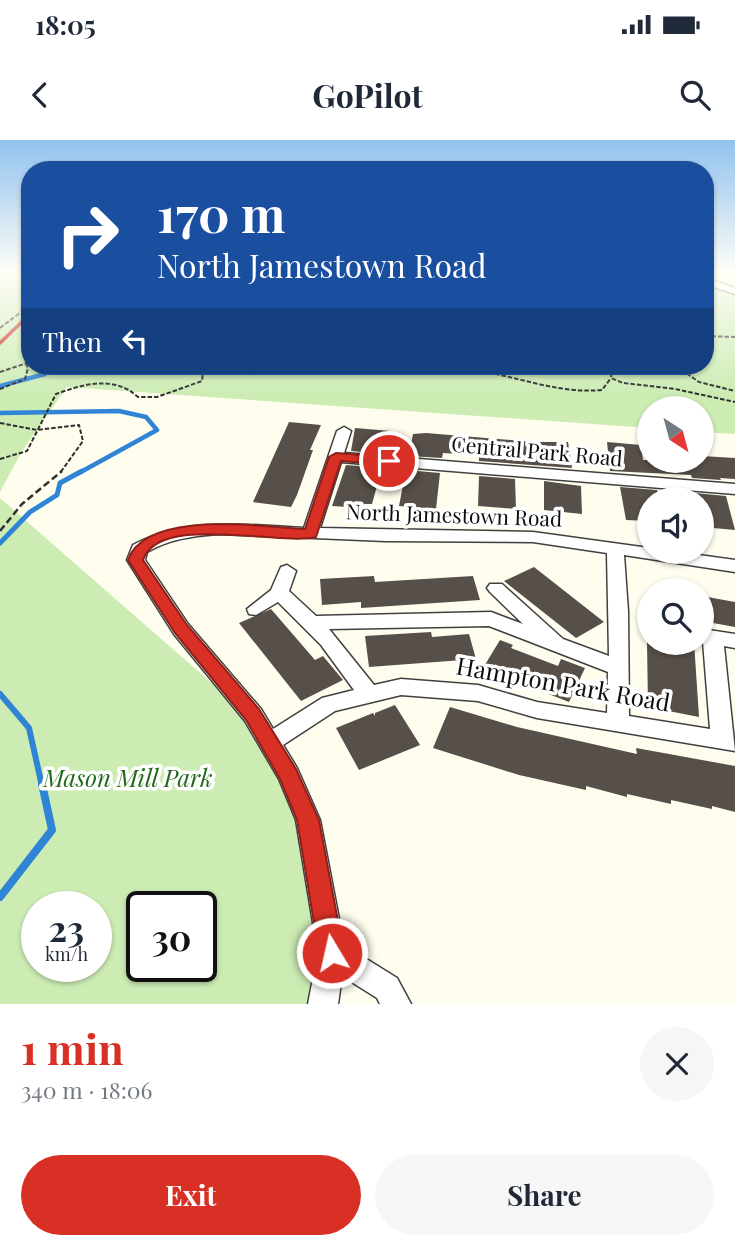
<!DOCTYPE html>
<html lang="en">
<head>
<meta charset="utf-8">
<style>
	:root { --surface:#fff; --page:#f6f6f7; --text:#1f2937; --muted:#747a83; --accent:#d93025 }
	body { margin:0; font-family:"Playfair Display",serif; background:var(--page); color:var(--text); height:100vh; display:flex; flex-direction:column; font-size:26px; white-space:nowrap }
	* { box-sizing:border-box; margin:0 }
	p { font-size:23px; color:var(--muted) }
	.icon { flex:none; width:38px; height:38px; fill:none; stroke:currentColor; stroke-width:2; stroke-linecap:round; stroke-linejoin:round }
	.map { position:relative; height:864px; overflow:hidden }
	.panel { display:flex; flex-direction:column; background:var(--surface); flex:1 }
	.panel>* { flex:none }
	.hud { position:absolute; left:21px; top:21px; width:693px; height:214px; border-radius:28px; box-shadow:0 2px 5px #0004; background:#1a4fa0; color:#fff; overflow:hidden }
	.needle { width:46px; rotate:144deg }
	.buttons { position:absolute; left:637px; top:256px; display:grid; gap:14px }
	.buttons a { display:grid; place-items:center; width:77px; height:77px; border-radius:50%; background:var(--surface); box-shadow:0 2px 5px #0004; font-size:35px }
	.speed { position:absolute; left:21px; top:751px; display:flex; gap:14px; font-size:35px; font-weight:700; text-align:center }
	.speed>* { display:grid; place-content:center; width:91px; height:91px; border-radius:50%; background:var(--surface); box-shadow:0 2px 5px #0004; line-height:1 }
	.speed small { font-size:18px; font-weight:400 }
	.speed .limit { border:4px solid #111; border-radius:10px; background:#fff; color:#111 }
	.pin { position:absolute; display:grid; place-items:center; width:60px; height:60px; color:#fff; margin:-30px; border:4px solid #fff; border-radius:50%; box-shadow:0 2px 7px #0007 }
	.me { position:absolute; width:77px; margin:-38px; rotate:351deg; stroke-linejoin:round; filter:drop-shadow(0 0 5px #0008) }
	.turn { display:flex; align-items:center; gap:24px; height:147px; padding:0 21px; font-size:32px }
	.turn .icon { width:91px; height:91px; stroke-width:2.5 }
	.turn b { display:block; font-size:49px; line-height:60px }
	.then { display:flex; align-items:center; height:66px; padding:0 21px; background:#0003; gap:14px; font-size:26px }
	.round { display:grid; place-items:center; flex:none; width:74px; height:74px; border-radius:37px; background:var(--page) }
	.head { display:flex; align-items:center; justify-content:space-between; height:119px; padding:0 21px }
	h1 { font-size:42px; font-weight:700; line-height:52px; color:var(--accent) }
	.button { display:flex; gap:14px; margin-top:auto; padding:14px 21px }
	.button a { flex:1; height:80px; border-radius:42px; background:var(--accent); color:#fff; font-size:28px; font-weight:700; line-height:80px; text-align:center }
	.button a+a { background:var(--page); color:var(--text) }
	.status { display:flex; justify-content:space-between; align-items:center; height:49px; padding:0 35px; background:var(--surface); direction:ltr }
	.status svg { height:19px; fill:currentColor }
	header { display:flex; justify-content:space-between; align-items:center; height:91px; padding:0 21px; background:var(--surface); font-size:32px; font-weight:700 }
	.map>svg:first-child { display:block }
	.green { fill:#ccecb4; fill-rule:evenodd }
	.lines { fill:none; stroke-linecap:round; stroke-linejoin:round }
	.stream-far3 { stroke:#3084d6; stroke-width:4.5 }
	.stream-far2 { stroke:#3084d6; stroke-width:5 }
	.stream-far1 { stroke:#3084d6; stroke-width:6 }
	.stream { stroke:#3084d6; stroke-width:8 }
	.building { fill:#574f49 }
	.minor-casing { stroke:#404040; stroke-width:3 }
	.path-far1 { stroke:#2f2f2f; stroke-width:2; stroke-dasharray:4.5 2; stroke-linecap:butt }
	.path { stroke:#2f2f2f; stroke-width:2.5; stroke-dasharray:7 3.5; stroke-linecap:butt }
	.minor { fill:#fff; fill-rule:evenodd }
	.rail { stroke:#c6241c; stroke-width:3.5 }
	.path-bridge { stroke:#2f2f2f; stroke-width:2; stroke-dasharray:4.5 2; stroke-linecap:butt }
	.route { fill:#d93025; stroke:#8d1f18; stroke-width:2 }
	.labels { text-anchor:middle; stroke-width:7; stroke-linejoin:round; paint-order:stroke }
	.street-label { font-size:21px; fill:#0d0d0d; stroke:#fff }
	.near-street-label { font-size:24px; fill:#0d0d0d; stroke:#fff }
	.near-park-label { font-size:24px; font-style:italic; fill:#226919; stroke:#fff }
</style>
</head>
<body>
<div class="status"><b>18:05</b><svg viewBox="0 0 49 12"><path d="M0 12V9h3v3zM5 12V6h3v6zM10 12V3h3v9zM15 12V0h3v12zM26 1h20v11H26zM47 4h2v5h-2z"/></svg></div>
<header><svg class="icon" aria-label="back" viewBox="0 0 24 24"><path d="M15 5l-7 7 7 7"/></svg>GoPilot<svg class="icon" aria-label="search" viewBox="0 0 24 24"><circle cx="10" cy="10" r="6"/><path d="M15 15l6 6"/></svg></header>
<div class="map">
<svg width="735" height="864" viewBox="0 0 735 864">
	<rect width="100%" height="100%" fill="#fffded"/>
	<g class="green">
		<polygon points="0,133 30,133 30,226 705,226 705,143 735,153 735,294 702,292 702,268 649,268 649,288 67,247 22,311 0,352"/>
		<path d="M 0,358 L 238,566 L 332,735 L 319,864 L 0,864 ZM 37,766 L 96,766 L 96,826 L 37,826 ZM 142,766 L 201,766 L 201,826 L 142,826 Z"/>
	</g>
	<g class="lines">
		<g class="stream-far3">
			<polyline points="0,246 45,234 50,226"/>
			<polyline points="0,273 119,271 146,277 157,290 79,333"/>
		</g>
		<polyline class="stream-far2" points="0,403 30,372 57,355 60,343 82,331"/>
		<polyline class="stream-far1" points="0,554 29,588 42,646"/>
		<polyline class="stream" points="0,757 52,690 42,644"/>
	</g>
	<g class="building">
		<polygon points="289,282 321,285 310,310 313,310 297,355 291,367 253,362"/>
		<polygon points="355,288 391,291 385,314 351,311"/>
		<polygon points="426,293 534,302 568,302 572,328 479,321 479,316 460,314 443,313 442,318 409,316 413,294"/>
		<polygon points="607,302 641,305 643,320 702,320 702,316 735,318 735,339 720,338 721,340 692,338 691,335 610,331"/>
		<polygon points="346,325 382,328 372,364 364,364 363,368 332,366"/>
		<polygon points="406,330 440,333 436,369 399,366"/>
		<polygon points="479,336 515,339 516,369 478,366"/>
		<polygon points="544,341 581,346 582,374 544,370"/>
		<polygon points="620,347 657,350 660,359 649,359 649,381 626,380"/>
		<polygon points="695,353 726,356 735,390 702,387 702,359 697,359"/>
		<polygon points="534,427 604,482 576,498 504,441"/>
		<polygon points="374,436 375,442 473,436 480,460 361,468 361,462 322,465 320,439"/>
		<polygon points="702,456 735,462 735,487 702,481"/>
		<polygon points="271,469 315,520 323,516 343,540 301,561 239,483"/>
		<polygon points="431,492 432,497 469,494 476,519 369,527 365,496"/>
		<polygon points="500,500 513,505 511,508 558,526 561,519 585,528 569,562 483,528"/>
		<polygon points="647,502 694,502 699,577 648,567"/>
		<polygon points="395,565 420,605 359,630 336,588 373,573 375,576 375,573"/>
		<polygon points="450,567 517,587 637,614 636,608 735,626 735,672 712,666 712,669 671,660 671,664 627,654 627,657 586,646 586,650 519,635 433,608"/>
	</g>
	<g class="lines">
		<g class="minor-casing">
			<g id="minor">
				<polygon points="705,138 735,148 735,154 705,144"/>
				<path d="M 344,287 L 351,291 L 344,313 L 735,344 L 735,354 L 341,322 L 320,388 L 533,392 L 649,408 L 649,411 L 670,411 L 735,420 L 735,432 L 624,415 L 628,471 L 629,576 L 710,589 L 702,489 L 735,494 L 735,508 L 724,506 L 735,611 L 537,578 L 478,561 L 401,555 L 335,571 L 283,605 L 297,628 L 320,680 L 344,805 L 397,838 L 411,864 L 380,864 L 377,858 L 342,836 L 338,864 L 308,864 L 318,813 L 296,680 L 279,639 L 245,581 L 174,494 L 127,420 L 133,405 C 186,376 246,385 304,388 L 337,291 ZM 218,394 L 386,401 L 533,402 L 607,413 L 609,516 L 563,499 L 502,444 L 490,444 L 487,448 L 490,452 L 523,484 L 491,472 L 316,476 L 289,451 L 296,431 L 287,425 L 281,427 L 271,450 L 247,469 L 249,474 L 256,475 L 278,462 L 321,505 L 354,550 L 322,558 L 273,589 L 261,569 L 188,484 L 145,420 L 147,412 C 170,399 192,396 218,394 ZM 489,486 L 608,532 L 607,573 L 537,562 L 478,545 L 401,539 L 374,545 L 329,489 Z"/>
			</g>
		</g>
		<g class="path-far1">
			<polyline points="0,188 25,169 30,160"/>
			<polyline points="705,196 735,197"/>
			<polyline points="144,226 187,233 280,230 307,234 348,226"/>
			<path d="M 431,226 C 445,233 459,228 474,230 C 517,236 557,254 602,250 L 611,238"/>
			<polyline points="612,226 611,238 623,243 675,249 735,262"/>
			<polyline points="676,226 699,242 735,251"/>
			<polyline points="0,232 30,222"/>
			<polyline points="0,249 25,239 28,228 25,222 30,215"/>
			<polyline points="0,283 37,290 79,285 83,301 60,333"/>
		</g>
		<polyline class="path" points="0,391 22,364 62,331"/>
		<use href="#minor" class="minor"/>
		<polyline class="rail" points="0,203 30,174"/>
		<path class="path-bridge" d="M 0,319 L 27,311 L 56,254 C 84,244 114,235 138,257 L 157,257 L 202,241 L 203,232 L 171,226"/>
	</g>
	<linearGradient id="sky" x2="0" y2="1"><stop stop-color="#91c2ef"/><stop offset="0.52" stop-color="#fffef7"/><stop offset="1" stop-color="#fffef7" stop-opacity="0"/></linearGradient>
	<rect width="735" height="254" fill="url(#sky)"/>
	<path class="route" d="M 336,313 L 389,317 L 396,321 L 389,325 L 341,321 L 316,397 C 280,406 159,373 143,420 L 187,485 L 259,569 L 296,629 L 319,680 L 344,813 L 341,821 L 332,825 L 323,821 L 319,813 L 297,680 L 280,639 L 246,580 L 175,493 L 128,420 C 146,369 262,387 305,389 L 329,317 Z"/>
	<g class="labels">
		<g class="street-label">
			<text transform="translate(537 312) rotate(5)" y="7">Central Park Road</text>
			<text transform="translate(454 376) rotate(2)" y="7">North Jamestown Road</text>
		</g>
		<g class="near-street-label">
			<text transform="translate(563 545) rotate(10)" y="8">Hampton Park Road</text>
		</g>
		<g class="near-park-label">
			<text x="128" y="647">Mason Mill Park</text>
		</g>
	</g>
</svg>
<div class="buttons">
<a><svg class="needle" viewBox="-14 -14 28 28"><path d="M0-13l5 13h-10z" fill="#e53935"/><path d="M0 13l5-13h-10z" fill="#747a83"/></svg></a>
<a><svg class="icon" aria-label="sound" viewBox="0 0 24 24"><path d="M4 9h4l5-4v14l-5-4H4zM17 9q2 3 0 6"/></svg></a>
<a><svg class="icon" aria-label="search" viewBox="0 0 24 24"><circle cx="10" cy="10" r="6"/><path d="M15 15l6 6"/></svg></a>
</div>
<div class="speed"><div>23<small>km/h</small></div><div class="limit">30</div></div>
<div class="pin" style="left:389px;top:321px;background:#d93025"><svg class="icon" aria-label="arrive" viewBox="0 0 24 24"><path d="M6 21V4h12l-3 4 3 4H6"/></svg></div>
<svg class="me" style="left:332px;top:813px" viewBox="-20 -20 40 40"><circle r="17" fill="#d93025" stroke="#fff" stroke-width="3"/><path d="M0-11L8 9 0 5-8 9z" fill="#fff"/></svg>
<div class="hud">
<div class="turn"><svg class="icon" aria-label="right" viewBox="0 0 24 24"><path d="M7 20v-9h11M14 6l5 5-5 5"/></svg><div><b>170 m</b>North Jamestown Road</div></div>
<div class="then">Then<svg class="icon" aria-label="left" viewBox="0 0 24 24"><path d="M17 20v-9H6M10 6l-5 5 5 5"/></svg></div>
</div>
</div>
<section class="panel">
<div class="head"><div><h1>1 min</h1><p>340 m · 18:06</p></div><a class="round"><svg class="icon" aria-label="close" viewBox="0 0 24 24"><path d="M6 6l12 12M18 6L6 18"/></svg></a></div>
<div class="button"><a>Exit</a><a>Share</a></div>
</section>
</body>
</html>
